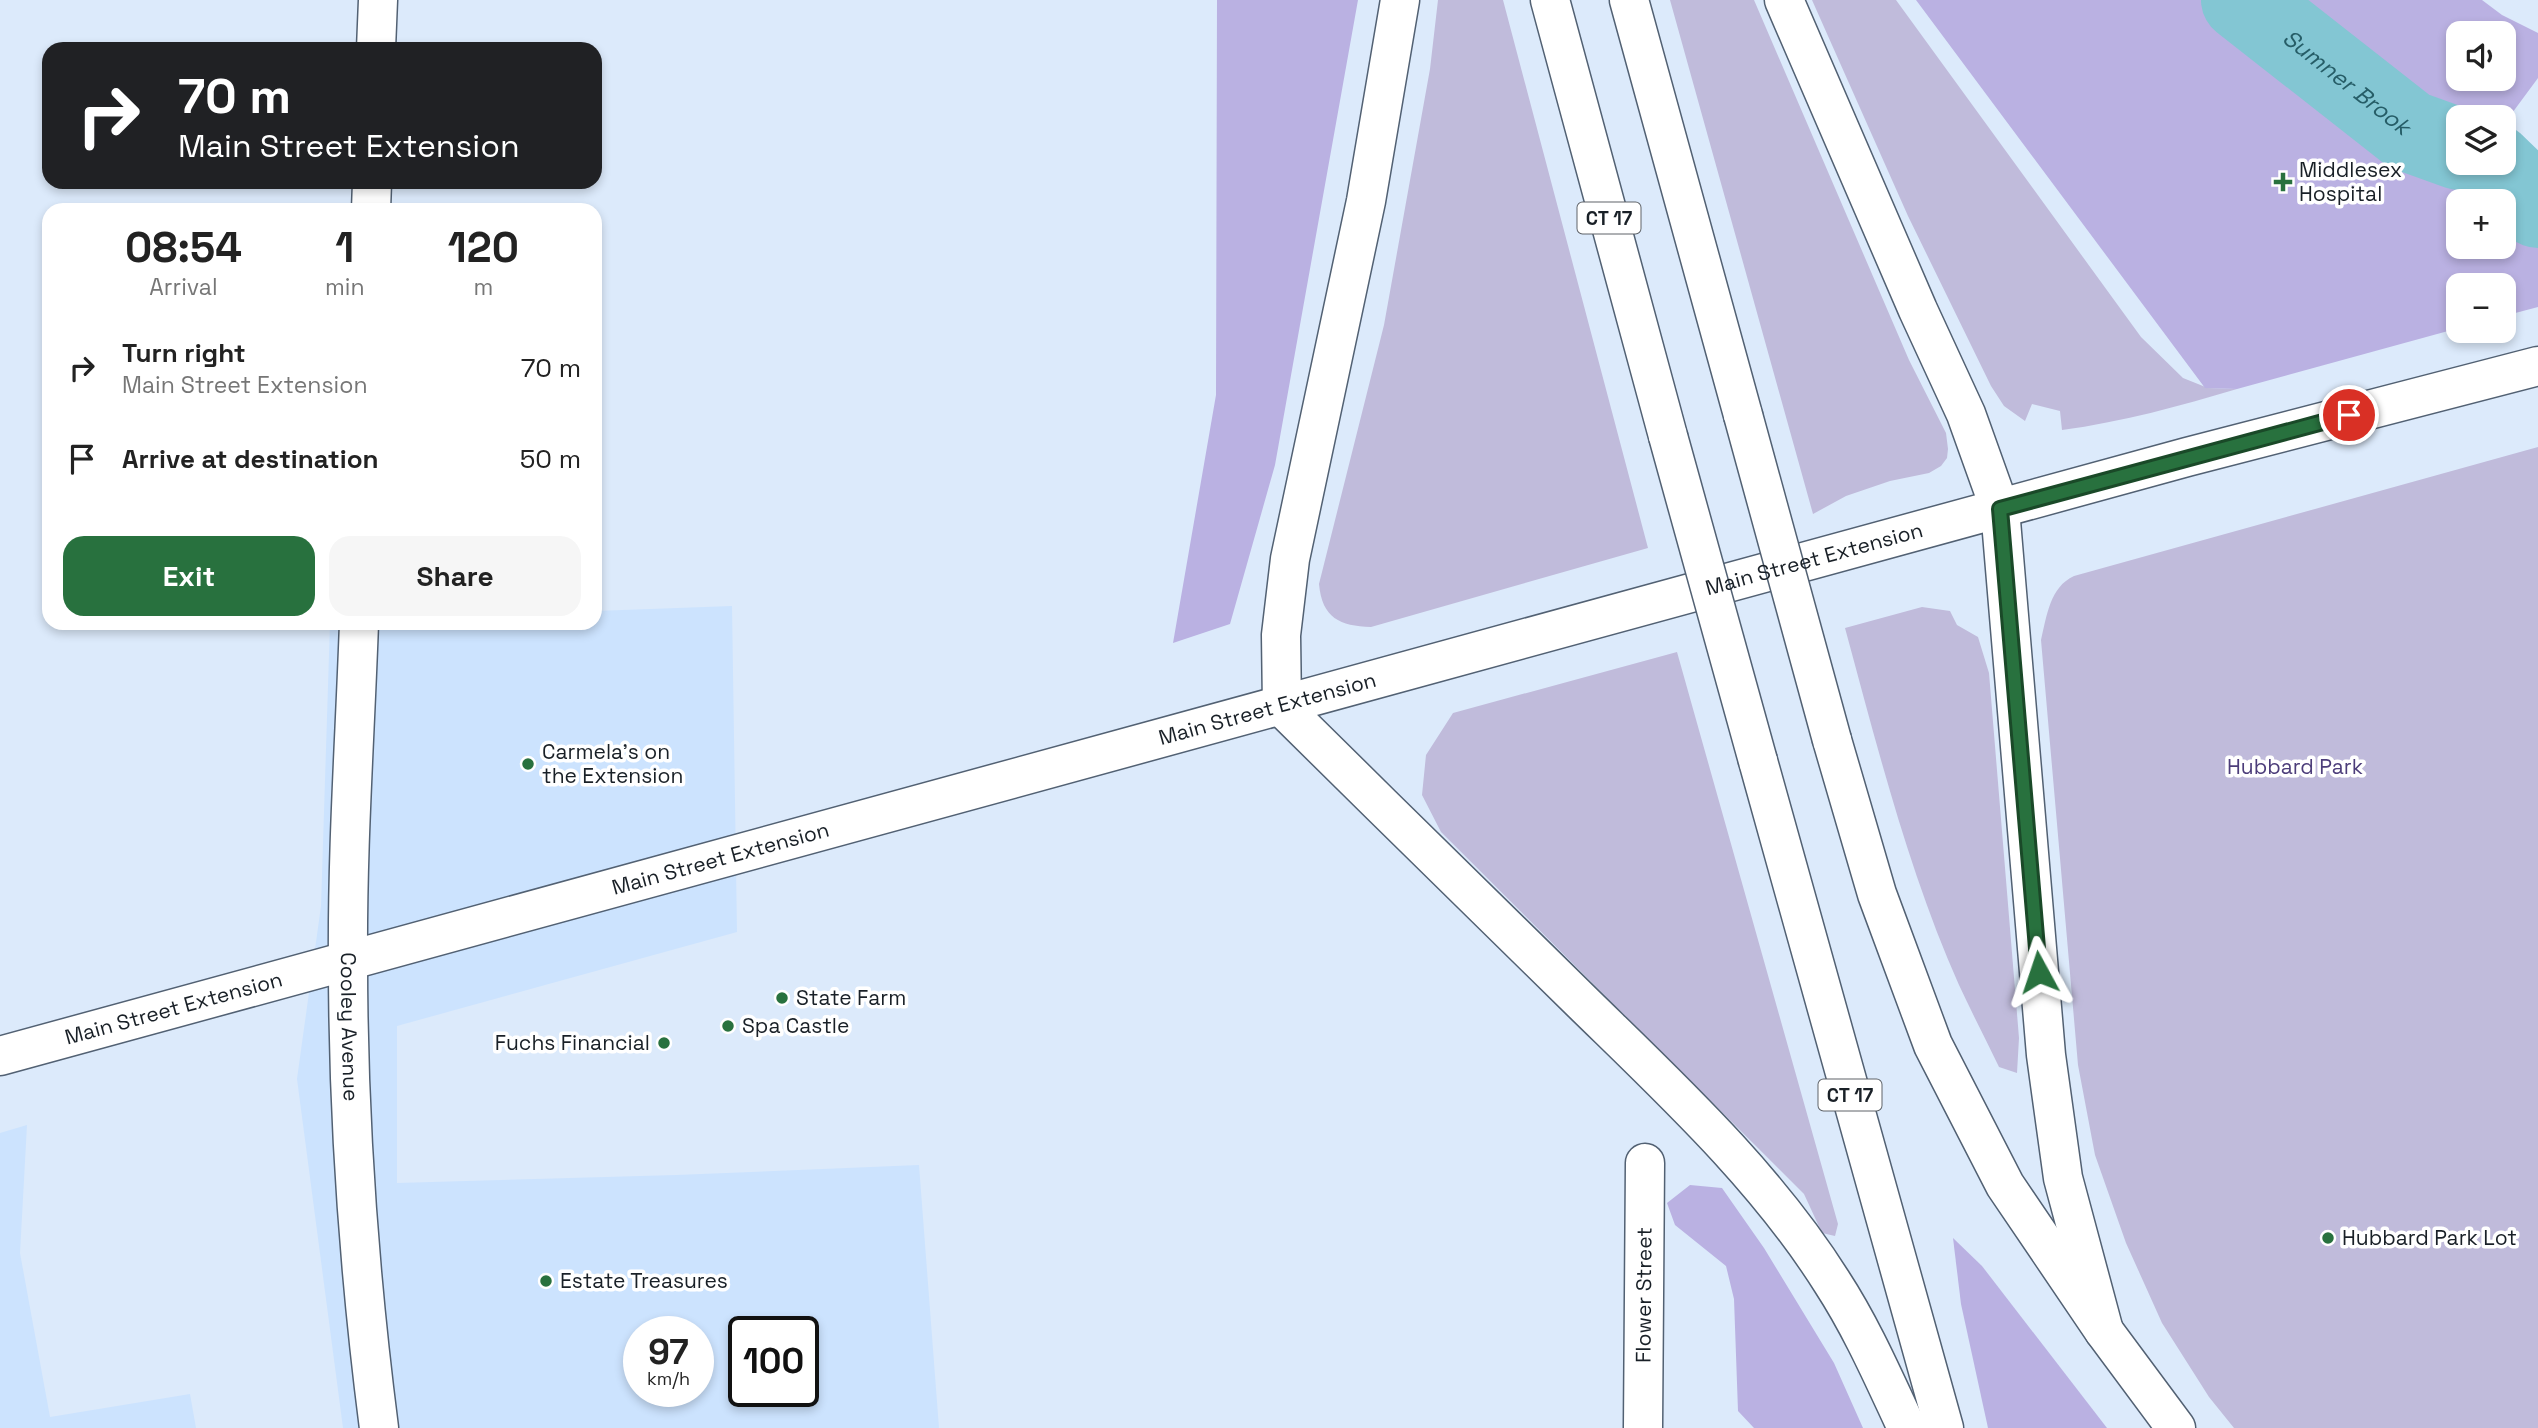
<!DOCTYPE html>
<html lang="en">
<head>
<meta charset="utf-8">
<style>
	:root { --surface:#fff; --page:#f6f6f6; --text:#222; --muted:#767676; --accent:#28713e }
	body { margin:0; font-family:"Space Grotesk",sans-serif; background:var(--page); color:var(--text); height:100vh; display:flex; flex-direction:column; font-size:26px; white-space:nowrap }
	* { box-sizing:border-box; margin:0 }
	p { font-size:23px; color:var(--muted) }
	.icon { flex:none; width:38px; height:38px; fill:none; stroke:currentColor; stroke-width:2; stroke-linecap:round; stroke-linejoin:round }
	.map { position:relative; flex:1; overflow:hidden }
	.panel { position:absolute; left:42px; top:203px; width:560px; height:427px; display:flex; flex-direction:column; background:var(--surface); border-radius:21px; box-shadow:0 4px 10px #0003 }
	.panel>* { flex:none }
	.hud { position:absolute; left:42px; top:42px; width:560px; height:147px; border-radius:21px; box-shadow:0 4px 10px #0003; background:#202124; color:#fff; overflow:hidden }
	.controls { position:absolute; left:2446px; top:21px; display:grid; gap:14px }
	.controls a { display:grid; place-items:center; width:70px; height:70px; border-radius:14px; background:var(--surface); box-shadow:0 4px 10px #0003; font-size:35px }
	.speed { position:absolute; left:623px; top:1316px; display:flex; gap:14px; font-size:35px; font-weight:700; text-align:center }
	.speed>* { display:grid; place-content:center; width:91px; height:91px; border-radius:50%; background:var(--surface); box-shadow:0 4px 10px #0003; line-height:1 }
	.speed small { font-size:18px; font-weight:400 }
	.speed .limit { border:4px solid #111; border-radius:10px; background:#fff; color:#111 }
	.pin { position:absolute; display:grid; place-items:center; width:60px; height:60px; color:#fff; margin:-30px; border:4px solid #fff; border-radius:50%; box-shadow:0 2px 7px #0007 }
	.me { position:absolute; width:77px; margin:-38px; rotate:355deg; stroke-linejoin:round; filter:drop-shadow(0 0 5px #0008) }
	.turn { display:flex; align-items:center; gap:24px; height:147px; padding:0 21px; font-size:32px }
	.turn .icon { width:91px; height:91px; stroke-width:2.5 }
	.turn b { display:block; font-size:49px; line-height:60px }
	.eta { display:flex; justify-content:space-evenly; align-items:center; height:119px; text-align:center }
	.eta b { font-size:42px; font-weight:700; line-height:49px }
	.primary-button { display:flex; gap:14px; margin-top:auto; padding:14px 21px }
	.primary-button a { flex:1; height:80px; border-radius:21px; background:var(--accent); color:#fff; font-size:28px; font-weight:700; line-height:80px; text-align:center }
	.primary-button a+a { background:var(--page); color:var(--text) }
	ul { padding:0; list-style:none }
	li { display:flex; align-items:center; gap:21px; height:91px; padding:0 21px }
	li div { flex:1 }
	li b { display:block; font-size:26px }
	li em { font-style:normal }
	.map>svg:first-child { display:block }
	.built { fill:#cce3fe; fill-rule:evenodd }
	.green { fill:#c0bbdb }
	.forest { fill:#bab1e2; fill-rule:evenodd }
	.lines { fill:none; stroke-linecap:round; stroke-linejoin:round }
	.river { stroke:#83c6d3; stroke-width:82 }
	.street-casing { stroke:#526173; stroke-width:41 }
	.primary-casing { stroke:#526173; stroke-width:41 }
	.highway-casing { stroke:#526173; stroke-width:41 }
	.street { stroke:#fff; stroke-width:38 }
	.primary { stroke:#fff; stroke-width:38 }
	.highway { stroke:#fff; stroke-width:38 }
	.highway-bridge-casing { stroke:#526173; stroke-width:41; stroke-linecap:butt }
	.highway-bridge { stroke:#fff; stroke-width:38 }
	.route-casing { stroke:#1a4928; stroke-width:18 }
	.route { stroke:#28713e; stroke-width:12 }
	.poi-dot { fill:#28713e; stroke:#fff; stroke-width:2.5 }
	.labels { text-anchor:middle; stroke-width:7; stroke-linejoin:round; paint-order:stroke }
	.shield { fill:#fff; stroke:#5e6368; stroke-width:2 }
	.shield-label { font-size:19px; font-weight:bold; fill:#192027 }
	.poi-label { font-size:21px; fill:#192027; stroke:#fff; text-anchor:start }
	.street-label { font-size:21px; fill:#192027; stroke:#fff }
	.park-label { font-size:21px; fill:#4c3d7a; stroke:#fff }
	.water-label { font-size:23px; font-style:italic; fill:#265d67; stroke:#fff }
</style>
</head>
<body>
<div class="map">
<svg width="2538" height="1428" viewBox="0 0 2538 1428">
	<rect width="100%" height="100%" fill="#dceafb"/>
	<g class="built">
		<path d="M 732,606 L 737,932 L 397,1026 L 397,1183 L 676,1175 L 919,1165 L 939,1428 L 343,1428 L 297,1079 L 321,906 L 330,623 L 595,623 L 595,611 ZM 639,1332 L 698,1332 L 698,1391 L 639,1391 ZM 744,1332 L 803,1332 L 803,1391 L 744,1391 Z"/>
		<polygon points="27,1125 20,1253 50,1417 190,1394 196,1428 0,1428 0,1133"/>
	</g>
	<g class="green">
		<path d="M 1438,0 L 1503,0 L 1648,548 L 1371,627 C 1340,626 1322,618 1319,584 L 1384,325 L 1430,69 Z"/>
		<polygon points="1670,0 1754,0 1909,360 1946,433 1948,449 1947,458 1941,466 1929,473 1890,481 1846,496 1813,514"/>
		<path d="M 1812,0 L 1896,0 L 2141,337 L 2183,378 L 2208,388 L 2237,389 C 2180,406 2122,422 2062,430 L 2060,411 L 2032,404 L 2025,421 L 2004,406 L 1991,386 L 1908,216 Z"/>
		<path d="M 2538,447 L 2538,1428 L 2234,1428 L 2209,1397 L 2162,1323 L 2126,1243 L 2095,1155 L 2078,1065 L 2041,640 C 2047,615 2050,587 2074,576 Z"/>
		<path d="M 1922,607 L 1950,611 L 1957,625 L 1978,637 L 1989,673 L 2019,1038 L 2017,1073 L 1999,1067 C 1986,1040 1972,1013 1959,985 C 1909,873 1877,746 1845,628 Z"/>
		<polygon points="1677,652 1838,1224 1835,1236 1822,1233 1804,1194 1441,832 1422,795 1426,755 1453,713"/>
	</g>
	<g class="forest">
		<polygon points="1217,0 1358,0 1275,465 1230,624 1173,643 1216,395"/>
		<path d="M 1916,0 L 2482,0 L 2502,15 L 2538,33 L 2538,78 L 2504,124 L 2504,117 L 2459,117 L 2459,163 L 2504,163 L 2504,126 L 2538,152 L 2538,307 L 2504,316 L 2504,285 L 2459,285 L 2459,328 L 2237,389 L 2205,388 ZM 2459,33 L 2504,33 L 2504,79 L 2459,79 ZM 2459,201 L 2504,201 L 2504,247 L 2459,247 Z"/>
		<polygon points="1690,1185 1722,1188 1764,1248 1834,1363 1863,1428 1754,1428 1738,1411 1734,1299 1726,1266 1675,1225 1667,1203"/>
		<polygon points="1953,1238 1982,1266 2107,1428 1988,1428 1961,1304"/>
	</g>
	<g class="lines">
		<g class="river">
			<path id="s1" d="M 2242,0 L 2409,131 L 2459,149"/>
			<polyline points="2492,163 2538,207"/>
		</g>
		<g class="street-casing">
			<g id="street">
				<polyline points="376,49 378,0"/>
				<polyline points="371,210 372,182"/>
				<path id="s2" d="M 359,623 C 355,736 347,849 348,962 C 348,1119 359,1273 379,1428"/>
				<path id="s3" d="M 1643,1428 L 1645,1163"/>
			</g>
		</g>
		<g class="primary-casing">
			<g id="primary">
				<path id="s4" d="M 0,1056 L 2187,457 L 2538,366"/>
			</g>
		</g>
		<g class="highway-casing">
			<g id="highway">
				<path d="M 1400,0 L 1366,201 L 1290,559 L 1281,635 L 1282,707 C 1382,806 1482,904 1583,1003 C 1672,1090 1766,1177 1832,1282 C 1862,1328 1884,1379 1907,1428"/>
				<polyline points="1550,0 1668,436"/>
				<polyline points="1629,0 1743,415"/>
				<polyline points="1784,0 1918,310 1966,414 2000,509 2046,1055 2063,1178 2104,1331"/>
				<polyline points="1832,740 1877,894 1933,1045 2005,1185 2104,1331 2176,1428"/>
				<polyline points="1758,761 1944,1428"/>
			</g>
		</g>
		<use href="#street" class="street"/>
		<use href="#primary" class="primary"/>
		<use href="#highway" class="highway"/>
		<g class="highway-bridge-casing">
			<g id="highway-bridge">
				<polyline points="1743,415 1832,740"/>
				<polyline points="1668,436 1758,761"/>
			</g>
		</g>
		<use href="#highway-bridge" class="highway-bridge"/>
	</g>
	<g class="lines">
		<g class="route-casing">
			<polyline id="route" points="2039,972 2000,509 2349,415"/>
		</g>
		<use href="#route" class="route"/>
	</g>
	<g class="poi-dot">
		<path d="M2279.5 171.5h7v7h7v7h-7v7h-7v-7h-7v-7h7z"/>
		<circle cx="528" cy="764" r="7"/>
		<circle cx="782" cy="998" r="7"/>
		<circle cx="728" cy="1026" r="7"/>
		<circle cx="664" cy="1043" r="7"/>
		<circle cx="2328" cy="1238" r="7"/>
		<circle cx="546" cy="1281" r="7"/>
	</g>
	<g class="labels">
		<g class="shield">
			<rect x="1577.5" y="202.5" width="63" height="31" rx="5"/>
			<rect x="1818.5" y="1079.5" width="63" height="31" rx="5"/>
		</g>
		<g class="shield-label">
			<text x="1609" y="225">CT 17</text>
			<text x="1850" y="1102">CT 17</text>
		</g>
		<g class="poi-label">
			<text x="2299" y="177">Middlesex<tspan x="2299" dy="24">Hospital</tspan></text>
			<text x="542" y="759">Carmela's on<tspan x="542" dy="24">the Extension</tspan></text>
			<text x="796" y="1005">State Farm</text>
			<text x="742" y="1033">Spa Castle</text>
			<text x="650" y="1050" text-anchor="end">Fuchs Financial</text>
			<text x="2342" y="1245">Hubbard Park Lot</text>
			<text x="560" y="1288">Estate Treasures</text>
		</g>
		<g class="street-label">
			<text dy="7" stroke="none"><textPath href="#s4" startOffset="1881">Main Street Extension</textPath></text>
			<text dy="7" stroke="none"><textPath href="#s4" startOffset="1314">Main Street Extension</textPath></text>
			<text dy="7" stroke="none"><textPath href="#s4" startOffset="747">Main Street Extension</textPath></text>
			<text dy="7" stroke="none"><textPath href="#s4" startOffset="180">Main Street Extension</textPath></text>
			<text dy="7" stroke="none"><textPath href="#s2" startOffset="404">Cooley Avenue</textPath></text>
			<text dy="7" stroke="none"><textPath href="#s3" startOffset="133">Flower Street</textPath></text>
		</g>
		<g class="park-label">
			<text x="2295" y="774">Hubbard Park</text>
		</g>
		<g class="water-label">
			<text dy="8" stroke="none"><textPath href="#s1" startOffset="133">Sumner Brook</textPath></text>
		</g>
	</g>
</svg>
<div class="controls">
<a><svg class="icon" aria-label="sound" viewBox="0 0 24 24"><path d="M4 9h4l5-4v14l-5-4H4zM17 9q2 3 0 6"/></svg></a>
<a><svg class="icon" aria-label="layers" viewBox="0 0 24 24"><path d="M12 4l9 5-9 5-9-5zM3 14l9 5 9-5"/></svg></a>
<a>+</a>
<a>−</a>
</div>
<div class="speed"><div>97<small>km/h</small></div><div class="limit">100</div></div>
<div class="pin" style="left:2349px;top:415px;background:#d93025"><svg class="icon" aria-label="arrive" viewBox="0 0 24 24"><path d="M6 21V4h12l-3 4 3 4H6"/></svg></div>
<svg class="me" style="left:2039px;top:972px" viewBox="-20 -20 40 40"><path d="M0-17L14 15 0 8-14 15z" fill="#28713e" stroke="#fff" stroke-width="4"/></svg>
<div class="hud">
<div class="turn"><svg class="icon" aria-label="right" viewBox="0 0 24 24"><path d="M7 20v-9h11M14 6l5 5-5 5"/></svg><div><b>70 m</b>Main Street Extension</div></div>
</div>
<section class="panel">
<div class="eta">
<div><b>08:54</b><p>Arrival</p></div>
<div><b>1</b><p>min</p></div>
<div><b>120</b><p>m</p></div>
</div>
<ul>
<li><svg class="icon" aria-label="right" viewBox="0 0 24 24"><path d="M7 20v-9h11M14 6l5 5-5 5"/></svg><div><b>Turn right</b><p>Main Street Extension</p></div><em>70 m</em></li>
<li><svg class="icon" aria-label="arrive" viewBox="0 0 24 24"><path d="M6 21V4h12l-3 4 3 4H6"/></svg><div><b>Arrive at destination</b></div><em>50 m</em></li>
</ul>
<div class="primary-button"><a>Exit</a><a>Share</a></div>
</section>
</div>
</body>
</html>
